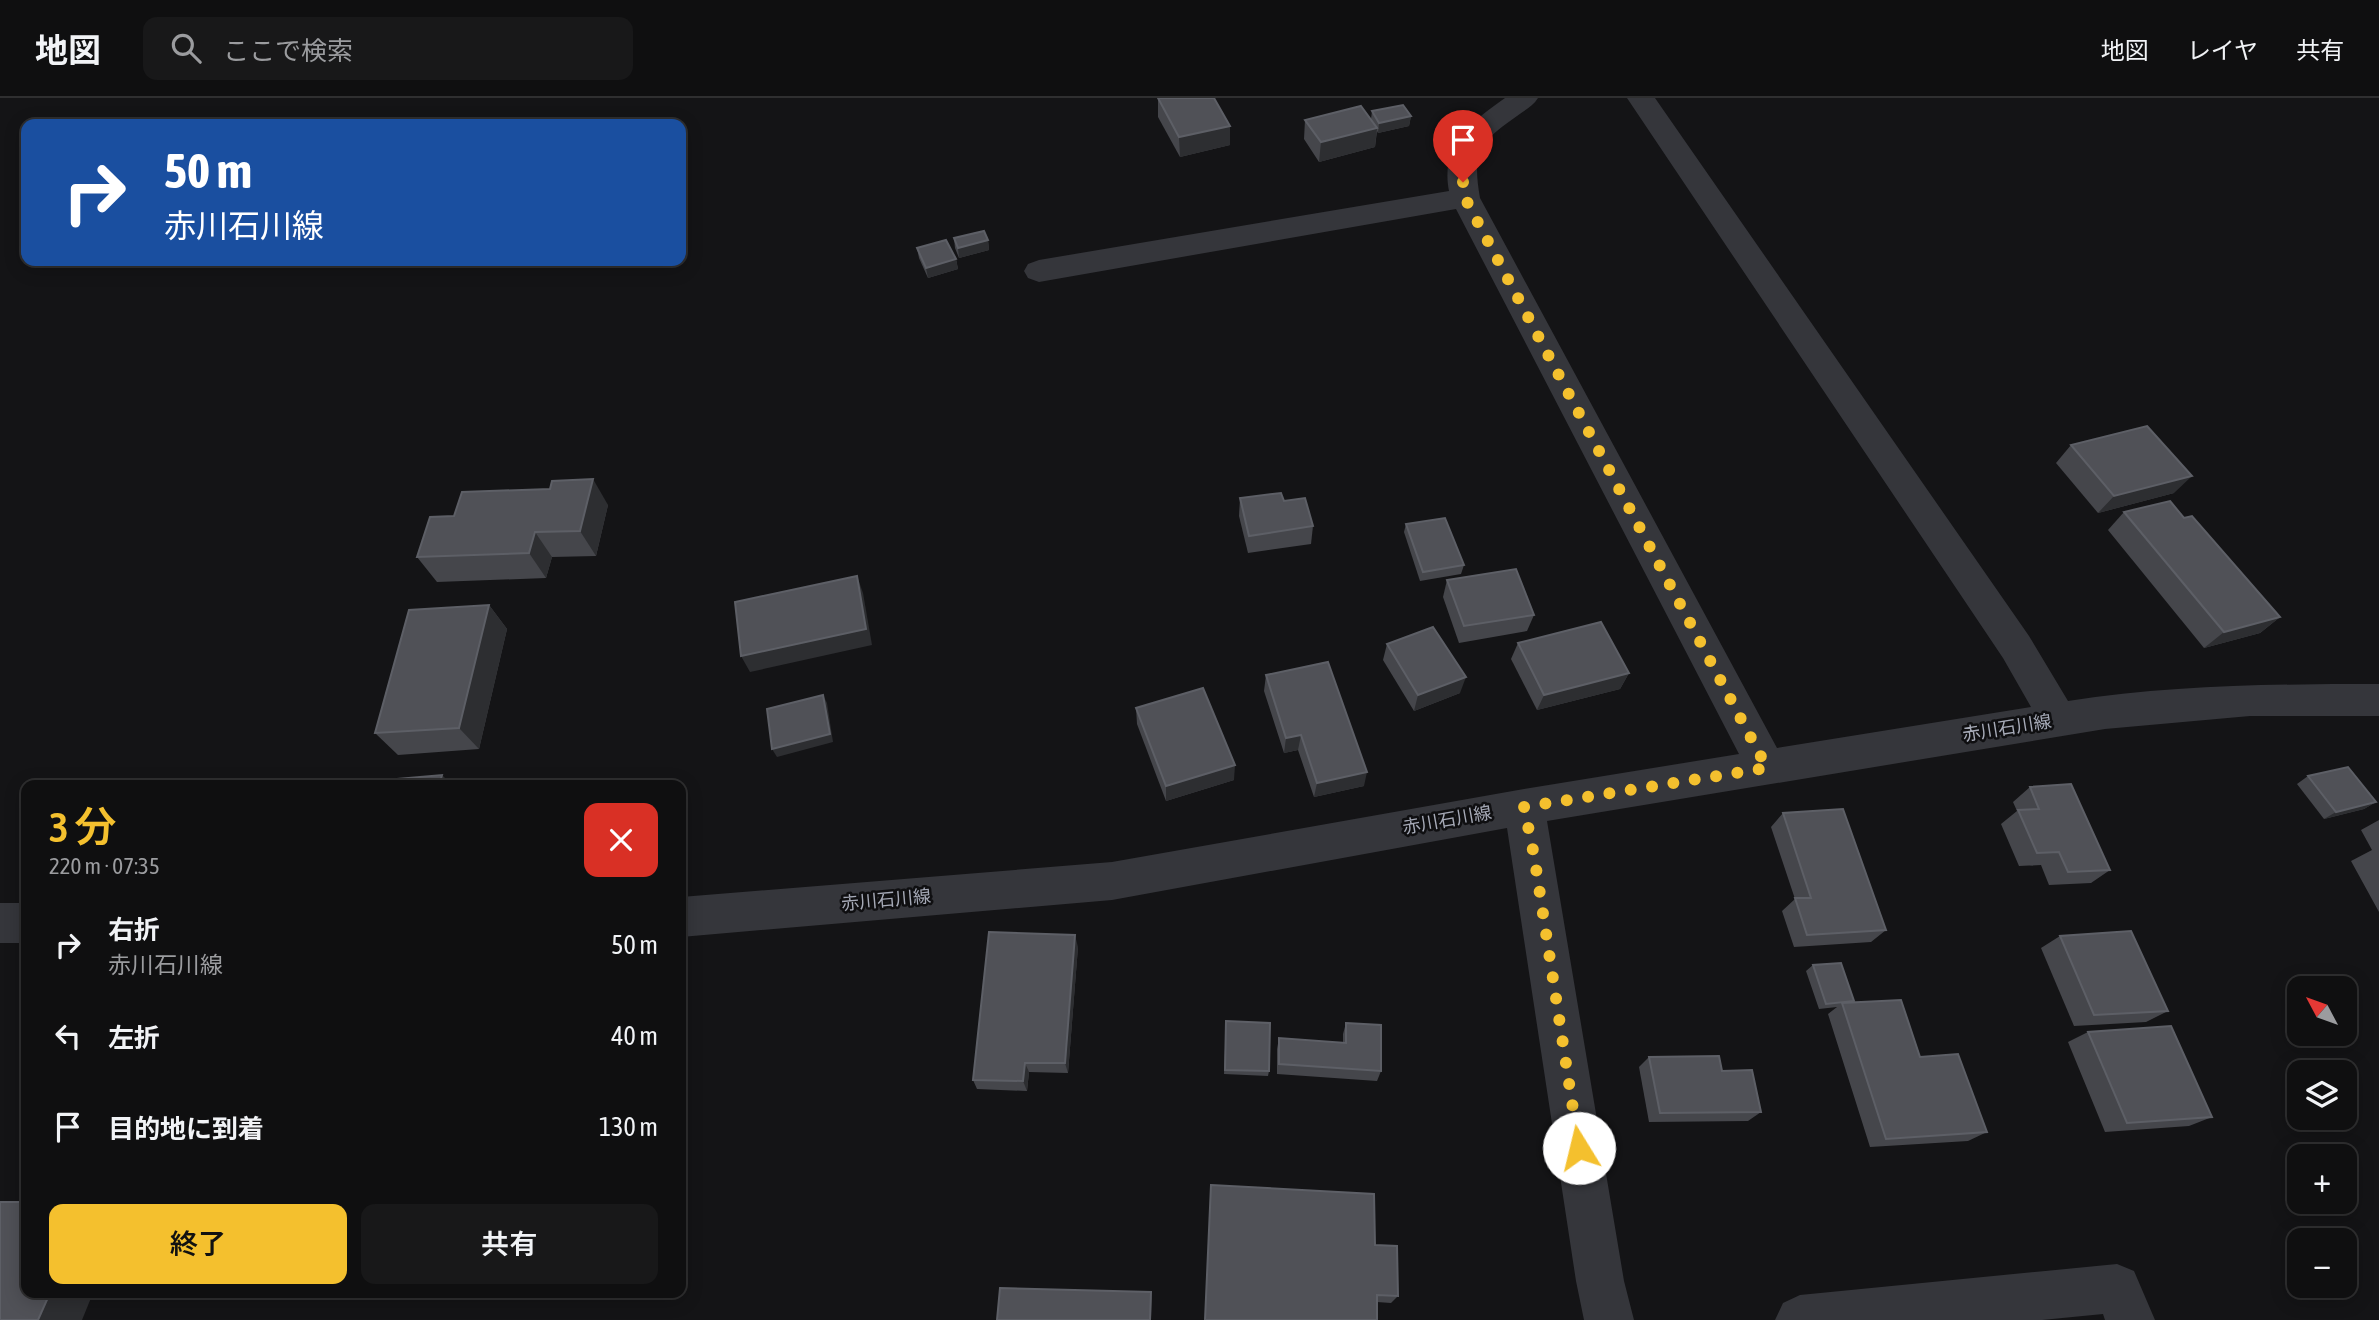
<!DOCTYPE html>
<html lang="ja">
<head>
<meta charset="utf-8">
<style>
	:root { --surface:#0f0f10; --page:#181819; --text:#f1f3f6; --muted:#9b9c9f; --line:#2f2f30; --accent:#f4c02e }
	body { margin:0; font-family:"Asap Condensed","Noto Sans JP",sans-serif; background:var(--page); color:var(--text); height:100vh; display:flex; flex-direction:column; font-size:26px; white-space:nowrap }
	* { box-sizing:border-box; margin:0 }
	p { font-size:23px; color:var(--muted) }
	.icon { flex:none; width:38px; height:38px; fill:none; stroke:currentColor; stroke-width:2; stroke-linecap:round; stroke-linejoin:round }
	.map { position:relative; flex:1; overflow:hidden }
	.panel { position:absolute; left:21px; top:682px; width:665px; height:518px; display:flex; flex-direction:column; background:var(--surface); border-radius:14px; box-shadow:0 4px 18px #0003,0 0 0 2px var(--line) }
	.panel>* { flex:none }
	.guide { position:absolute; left:21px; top:21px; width:665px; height:147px; border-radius:14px; box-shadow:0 4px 18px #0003,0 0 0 2px var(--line); background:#1a4fa0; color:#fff; overflow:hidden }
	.needle { width:46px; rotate:311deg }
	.tools { position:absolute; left:2287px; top:878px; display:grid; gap:14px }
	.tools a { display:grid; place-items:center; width:70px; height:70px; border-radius:14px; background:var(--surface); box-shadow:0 4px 18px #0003,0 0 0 2px var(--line); font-size:35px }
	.pin { position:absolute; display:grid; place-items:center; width:60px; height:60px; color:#fff; margin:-72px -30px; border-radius:50% 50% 50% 0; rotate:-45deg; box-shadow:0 0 7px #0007 }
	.pin .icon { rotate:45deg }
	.me { position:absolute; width:77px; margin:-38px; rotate:351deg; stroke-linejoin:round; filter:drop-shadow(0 0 5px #0008) }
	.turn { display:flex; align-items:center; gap:24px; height:147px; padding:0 28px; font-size:32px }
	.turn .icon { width:91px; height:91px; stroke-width:2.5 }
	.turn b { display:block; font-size:49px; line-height:60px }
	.round { display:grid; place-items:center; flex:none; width:74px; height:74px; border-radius:14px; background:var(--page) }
	.headline { display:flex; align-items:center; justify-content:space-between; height:119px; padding:0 28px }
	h1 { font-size:42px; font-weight:600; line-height:52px; color:var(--accent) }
	.primary-button { display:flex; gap:14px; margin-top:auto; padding:14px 28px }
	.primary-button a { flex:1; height:80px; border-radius:14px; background:var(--accent); color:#111; font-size:28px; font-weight:600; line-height:80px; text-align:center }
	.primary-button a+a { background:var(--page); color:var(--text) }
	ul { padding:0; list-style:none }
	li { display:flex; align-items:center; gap:21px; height:91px; padding:0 28px }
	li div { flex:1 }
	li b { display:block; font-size:26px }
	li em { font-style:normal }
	header { display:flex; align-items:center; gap:42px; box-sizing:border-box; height:98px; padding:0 35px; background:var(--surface); border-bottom:2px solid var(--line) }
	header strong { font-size:33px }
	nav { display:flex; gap:38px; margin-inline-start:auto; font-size:24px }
	.search { width:490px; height:63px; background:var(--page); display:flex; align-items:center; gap:18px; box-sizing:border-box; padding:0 24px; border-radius:14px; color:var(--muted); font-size:26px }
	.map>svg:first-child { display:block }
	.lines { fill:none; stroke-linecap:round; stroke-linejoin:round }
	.minor { fill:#35363b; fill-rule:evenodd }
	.wall { fill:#45464b }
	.shaded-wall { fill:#2d2e31 }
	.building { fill:#505157; stroke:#5d5f66; stroke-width:2 }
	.route { stroke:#f4c02e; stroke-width:12; stroke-dasharray:0 21.6 }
	.labels { text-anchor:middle; stroke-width:5; stroke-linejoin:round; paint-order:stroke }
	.street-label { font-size:18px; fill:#a6aab7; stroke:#0f0f11 }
</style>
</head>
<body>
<header>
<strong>地図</strong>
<div class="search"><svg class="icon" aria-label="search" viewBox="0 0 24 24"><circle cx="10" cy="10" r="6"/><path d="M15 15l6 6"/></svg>ここで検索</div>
<nav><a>地図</a><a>レイヤ</a><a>共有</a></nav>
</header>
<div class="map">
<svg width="2379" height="1222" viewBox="0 0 2379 1222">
	<rect width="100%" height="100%" fill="#141416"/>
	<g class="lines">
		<g class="minor">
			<path d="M 1505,0 L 1538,0 C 1533,8 1525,12 1517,18 C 1479,45 1472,53 1480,100 L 1777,650 L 2031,609 L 2003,560 L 1627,0 L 1655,0 L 2029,538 L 2068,603 C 2171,587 2275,586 2379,586 L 2379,618 L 2250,618 L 2105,631 L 1547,723 L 1624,1183 L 1634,1222 L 1584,1222 L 1576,1183 L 1507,730 L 1112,802 L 681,839 L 681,799 L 1112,764 L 1524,691 L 1739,656 L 1456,111 L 1039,184 L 1028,180 L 1024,173 L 1028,166 L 1039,162 L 1449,93 C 1440,48 1471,24 1505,0 Z"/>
			<rect x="0" y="805" width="26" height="40"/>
			<polygon points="2117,1166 2134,1173 2155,1222 2105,1222 2103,1216 2042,1222 1775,1222 1783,1205 1800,1197"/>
		</g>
	</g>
	<g class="wall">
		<polygon points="1158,0 1230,47 1180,59 1158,19"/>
		<polygon points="1372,13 1411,18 1409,28 1378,35 1377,33 1375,49 1319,64 1304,41 1305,22 1371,21"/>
		<polygon points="954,140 988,142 989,152 959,160 955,150"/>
		<polygon points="917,150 956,161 958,171 928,180 919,160"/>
		<polygon points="2071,347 2174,395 2098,415 2056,365"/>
		<polygon points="550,391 608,407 596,458 552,459 546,480 437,484 417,459 454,418"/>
		<polygon points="1240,400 1313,428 1311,446 1248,455 1239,418"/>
		<polygon points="2124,414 2184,420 2280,519 2260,535 2204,550 2108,432"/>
		<polygon points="1406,426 1464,467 1461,476 1420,483 1404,434"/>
		<polygon points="1447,482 1534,517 1527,533 1459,545 1443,499"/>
		<polygon points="489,507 507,531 479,651 398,657 375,635"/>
		<polygon points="1518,545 1629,575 1620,591 1537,612 1511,561"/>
		<polygon points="1387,546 1460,595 1414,613 1383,562"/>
		<polygon points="1266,577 1364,688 1314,699 1298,652 1284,655 1264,593"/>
		<polygon points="1136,610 1234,682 1166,703 1137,626"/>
		<polygon points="2308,678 2376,704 2364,711 2324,721 2297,686"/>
		<polygon points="2030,689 2110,772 2091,785 2049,787 2041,767 2019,768 2001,726 2017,713 2013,704"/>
		<polygon points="1783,715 1886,832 1871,844 1794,849 1782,813 1795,801 1771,729"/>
		<polygon points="2379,722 2379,814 2351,763 2372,752 2361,732"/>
		<polygon points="2060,838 2168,913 2146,924 2074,928 2041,850"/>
		<polygon points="1078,849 1068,975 1029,974 1027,993 977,991 973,982"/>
		<polygon points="1813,867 1854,903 1851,905 1920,959 1987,1034 1968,1043 1870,1049 1828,916 1837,909 1819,911 1806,873"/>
		<polygon points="1226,923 1269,973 1268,978 1224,976"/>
		<polygon points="1346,925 1381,973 1377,983 1277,976 1277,951 1279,940 1343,945 1343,936"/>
		<polygon points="2088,934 2212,1019 2189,1028 2105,1034 2068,944"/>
		<polygon points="1649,959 1722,973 1761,1014 1748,1023 1649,1024 1639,969"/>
		<polygon points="1375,1147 1398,1198 1391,1205 1377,1204"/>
	</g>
	<g class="shaded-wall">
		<polygon points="1411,18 1409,28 1378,35 1379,25"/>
		<polygon points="1230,28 1230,47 1180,59 1179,39"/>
		<polygon points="1377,30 1375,49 1319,64 1321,44"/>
		<polygon points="988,142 989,152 959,160 958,150"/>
		<polygon points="956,161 958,171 928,180 926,170"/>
		<polygon points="2192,378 2174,395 2098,415 2114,398"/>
		<polygon points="593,381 608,407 596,458 580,433"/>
		<polygon points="535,434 552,459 546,480 529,455"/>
		<polygon points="857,478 863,495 872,547 750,574 741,558"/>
		<polygon points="489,507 507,531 479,651 459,630"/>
		<polygon points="2280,519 2260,535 2204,550 2224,534"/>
		<polygon points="1629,575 1620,591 1537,612 1544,597"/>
		<polygon points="1466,579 1460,595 1414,613 1418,597"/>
		<polygon points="823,597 827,605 833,644 777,659 772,651"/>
		<polygon points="1301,637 1298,652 1284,655 1286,640"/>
		<polygon points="1235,667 1234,682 1166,703 1166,688"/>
		<polygon points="1367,674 1364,688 1314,699 1317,685"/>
		<polygon points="442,677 453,688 439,688"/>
		<polygon points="2376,704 2364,711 2324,721 2336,714"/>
		<polygon points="1075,837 1078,849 1068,975 1065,965"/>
		<polygon points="1025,965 1029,974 1027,993 1023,983"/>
		<polygon points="1151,1194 1152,1201 1151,1222 1150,1222"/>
		<polygon points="50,1195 93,1195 82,1222 38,1222"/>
	</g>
	<g class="building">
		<polygon points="1158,0 1214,0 1230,28 1179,39"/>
		<polygon points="1403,7 1411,18 1379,25 1372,13"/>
		<polygon points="1361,8 1377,30 1321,44 1305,22"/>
		<polygon points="984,133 988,142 958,150 954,140"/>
		<polygon points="946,142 956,161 926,170 917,150"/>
		<polygon points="2147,328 2192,378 2114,398 2071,347"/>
		<polygon points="593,381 580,433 535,434 529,455 417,459 430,419 454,418 462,394 550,391 552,383"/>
		<polygon points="1281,395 1284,403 1305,400 1313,428 1249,438 1240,400"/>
		<polygon points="2170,403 2184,420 2192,418 2280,519 2224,534 2124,414"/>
		<polygon points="1445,420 1464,467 1423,474 1406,426"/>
		<polygon points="1516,471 1534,517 1464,528 1447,482"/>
		<polygon points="857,478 866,531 741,558 735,504"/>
		<polygon points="489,507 459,630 375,635 409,512"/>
		<polygon points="1601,524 1629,575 1544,597 1518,545"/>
		<polygon points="1433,529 1466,579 1418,597 1387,546"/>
		<polygon points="1328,564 1367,674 1317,685 1301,637 1286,640 1266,577"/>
		<polygon points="1203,590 1235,667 1166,688 1136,610"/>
		<polygon points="823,597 830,636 772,651 767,611"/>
		<polygon points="2348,669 2376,704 2336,714 2308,678"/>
		<polygon points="442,677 439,688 373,688 374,683"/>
		<polygon points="2071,686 2110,772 2068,774 2059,754 2037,755 2018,712 2039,711 2030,689"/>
		<polygon points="1843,711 1886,832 1807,837 1795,800 1811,800 1783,715"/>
		<polygon points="2131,833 2168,913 2094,917 2060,838"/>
		<polygon points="989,834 1075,837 1065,965 1025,965 1023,983 973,982"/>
		<polygon points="1841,865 1854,903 1826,906 1813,867"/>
		<polygon points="1901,902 1920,959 1958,956 1987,1034 1886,1041 1842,905"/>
		<polygon points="1226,923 1270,925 1269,973 1225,972"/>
		<polygon points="1346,925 1381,927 1381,973 1279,966 1279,940 1346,945"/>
		<polygon points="2171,928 2212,1019 2127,1025 2088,934"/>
		<polygon points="1719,958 1722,973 1752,972 1761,1014 1660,1015 1649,959"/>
		<polygon points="1211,1087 1374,1096 1375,1147 1397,1148 1398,1198 1377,1197 1377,1222 1205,1222"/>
		<polygon points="0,1104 26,1104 26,1195 50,1195 38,1222 0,1222"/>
		<polygon points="1000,1190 1151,1194 1150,1222 997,1222"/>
	</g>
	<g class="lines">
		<polyline class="route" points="1463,84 1465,100 1767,670 1524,709 1534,757 1579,1050"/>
	</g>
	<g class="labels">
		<g class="street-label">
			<text transform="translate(2007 630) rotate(-9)" y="6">赤川石川線</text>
			<text transform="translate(1447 722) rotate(-10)" y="6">赤川石川線</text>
			<text transform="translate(886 802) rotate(-5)" y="6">赤川石川線</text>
		</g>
	</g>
</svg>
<div class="tools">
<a><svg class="needle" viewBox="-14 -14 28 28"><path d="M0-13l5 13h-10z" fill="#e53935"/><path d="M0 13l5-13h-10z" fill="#9b9c9f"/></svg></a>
<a><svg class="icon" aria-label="layers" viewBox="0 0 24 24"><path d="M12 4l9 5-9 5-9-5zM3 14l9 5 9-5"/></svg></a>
<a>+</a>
<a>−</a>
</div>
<div class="pin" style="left:1463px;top:84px;background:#d93025"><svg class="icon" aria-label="arrive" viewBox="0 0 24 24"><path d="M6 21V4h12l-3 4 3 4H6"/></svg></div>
<svg class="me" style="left:1579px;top:1050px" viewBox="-20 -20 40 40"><circle r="19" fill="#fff"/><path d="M0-13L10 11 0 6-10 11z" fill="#f4c02e"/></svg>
<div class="guide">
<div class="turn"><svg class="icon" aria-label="right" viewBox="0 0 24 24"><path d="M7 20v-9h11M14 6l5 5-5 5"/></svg><div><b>50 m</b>赤川石川線</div></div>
</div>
<section class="panel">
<div class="headline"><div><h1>3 分</h1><p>220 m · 07:35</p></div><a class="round" style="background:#d93025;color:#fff"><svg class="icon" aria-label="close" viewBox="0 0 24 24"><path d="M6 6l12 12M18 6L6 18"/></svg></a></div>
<ul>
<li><svg class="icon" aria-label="right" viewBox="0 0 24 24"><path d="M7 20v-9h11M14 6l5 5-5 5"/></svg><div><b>右折</b><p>赤川石川線</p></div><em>50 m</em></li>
<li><svg class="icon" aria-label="left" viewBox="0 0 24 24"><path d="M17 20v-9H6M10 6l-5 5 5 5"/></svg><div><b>左折</b></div><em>40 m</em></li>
<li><svg class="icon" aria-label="arrive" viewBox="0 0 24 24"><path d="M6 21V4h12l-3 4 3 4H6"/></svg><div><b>目的地に到着</b></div><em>130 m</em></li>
</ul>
<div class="primary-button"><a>終了</a><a>共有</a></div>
</section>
</div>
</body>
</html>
